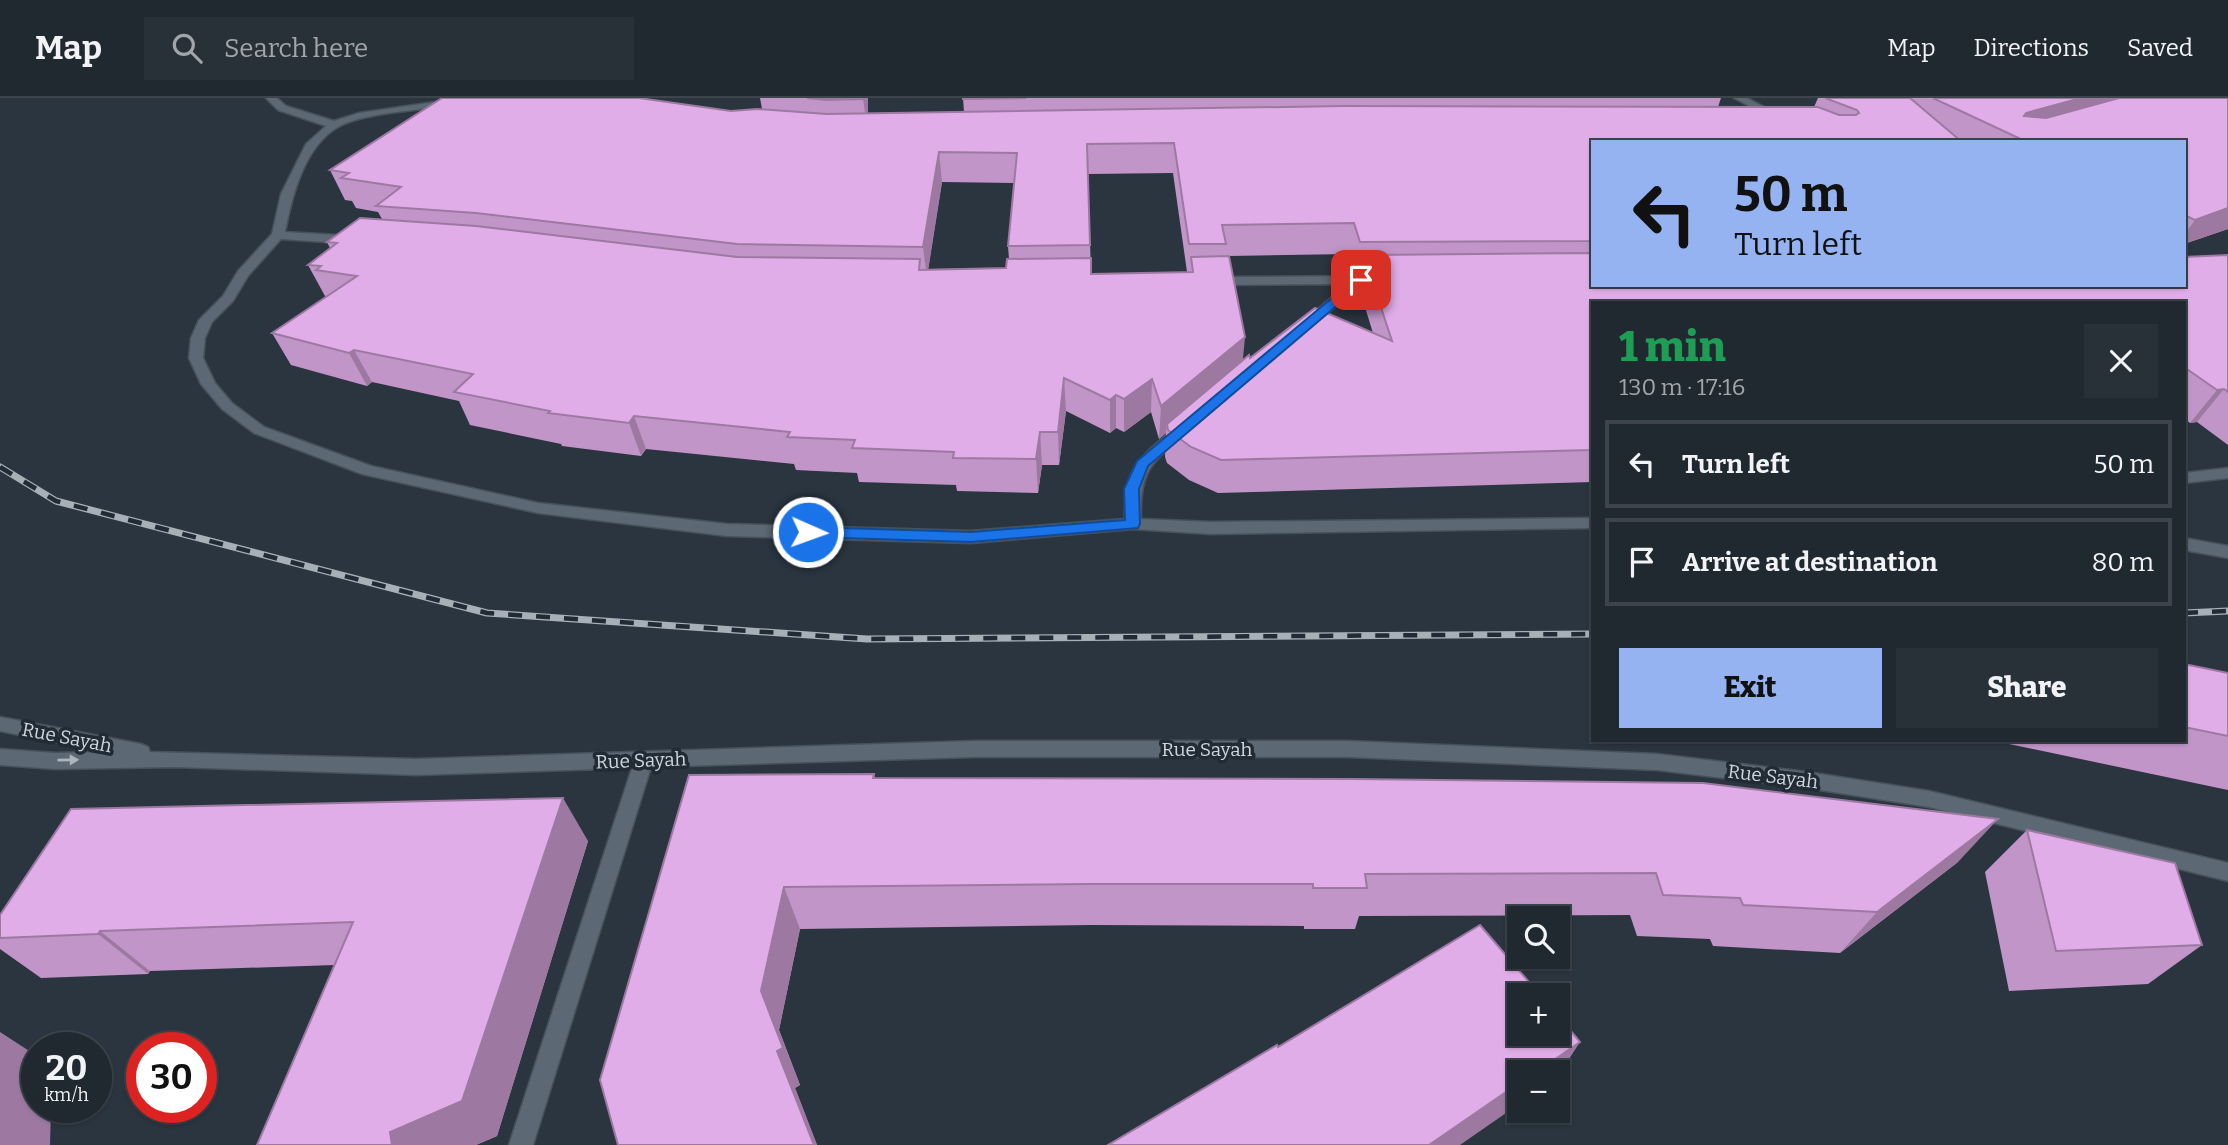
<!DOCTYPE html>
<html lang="en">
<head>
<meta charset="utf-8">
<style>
	:root { --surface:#202830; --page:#283038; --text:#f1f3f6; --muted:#a2a6ab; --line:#3d444c; --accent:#95b2f1 }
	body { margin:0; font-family:Bitter,serif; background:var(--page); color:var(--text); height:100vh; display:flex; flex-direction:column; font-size:26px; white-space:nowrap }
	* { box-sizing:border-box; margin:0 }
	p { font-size:23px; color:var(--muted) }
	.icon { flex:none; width:38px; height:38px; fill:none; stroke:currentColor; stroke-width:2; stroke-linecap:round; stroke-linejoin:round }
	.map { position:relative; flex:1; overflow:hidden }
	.side { position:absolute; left:1591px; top:203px; width:595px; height:441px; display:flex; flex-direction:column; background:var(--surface); border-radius:0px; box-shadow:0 2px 5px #0004,0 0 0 2px var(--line) }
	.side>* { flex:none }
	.top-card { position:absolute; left:1591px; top:42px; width:595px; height:147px; border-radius:0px; box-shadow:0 2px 5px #0004,0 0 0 2px var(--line); background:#95b2f1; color:#111; overflow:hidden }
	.buttons { position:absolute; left:1507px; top:808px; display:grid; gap:14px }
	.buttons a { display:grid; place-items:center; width:63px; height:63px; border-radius:0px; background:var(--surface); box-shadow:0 2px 5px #0004,0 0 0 2px var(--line); font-size:35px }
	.speed { position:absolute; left:21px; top:934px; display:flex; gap:14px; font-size:35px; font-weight:700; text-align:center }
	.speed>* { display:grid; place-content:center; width:91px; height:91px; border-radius:50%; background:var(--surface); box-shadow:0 2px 5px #0004,0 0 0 2px var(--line); line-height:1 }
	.speed small { font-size:18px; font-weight:400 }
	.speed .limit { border:10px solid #d22; background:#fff; color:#111 }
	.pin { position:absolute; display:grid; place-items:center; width:60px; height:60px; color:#fff; margin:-30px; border-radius:14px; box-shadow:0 4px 10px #0006 }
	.me { position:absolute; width:77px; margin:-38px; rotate:92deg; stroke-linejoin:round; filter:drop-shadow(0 0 5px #0008) }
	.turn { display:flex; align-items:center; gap:24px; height:147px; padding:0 28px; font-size:32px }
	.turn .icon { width:91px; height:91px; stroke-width:2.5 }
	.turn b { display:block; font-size:49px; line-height:60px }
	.round { display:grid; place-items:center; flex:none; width:74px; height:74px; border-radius:0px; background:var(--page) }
	.summary { display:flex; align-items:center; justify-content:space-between; height:119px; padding:0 28px }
	h1 { font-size:42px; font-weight:800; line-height:52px; color:#1e9e55 }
	.cta { display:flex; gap:14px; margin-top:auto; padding:14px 28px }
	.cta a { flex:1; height:80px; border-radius:0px; background:var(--accent); color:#111; font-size:28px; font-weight:800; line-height:80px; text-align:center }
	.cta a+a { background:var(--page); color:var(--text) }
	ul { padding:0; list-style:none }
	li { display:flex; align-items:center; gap:21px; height:88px; margin:0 14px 10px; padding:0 14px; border:4px solid var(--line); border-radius:0px }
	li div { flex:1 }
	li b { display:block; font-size:26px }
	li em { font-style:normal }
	header { display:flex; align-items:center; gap:42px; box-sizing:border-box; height:98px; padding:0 35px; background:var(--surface); border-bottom:2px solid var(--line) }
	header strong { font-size:33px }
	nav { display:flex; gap:38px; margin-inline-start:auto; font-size:24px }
	.search { width:490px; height:63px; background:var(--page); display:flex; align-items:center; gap:18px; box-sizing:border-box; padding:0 24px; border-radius:0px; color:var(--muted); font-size:26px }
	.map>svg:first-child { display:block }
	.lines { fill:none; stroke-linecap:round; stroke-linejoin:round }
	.street-casing { stroke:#475159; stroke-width:3 }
	.street { fill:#5c6874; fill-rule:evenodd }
	.rail-casing { stroke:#a8b0b7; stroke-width:7 }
	.rail { stroke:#212b35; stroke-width:4.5; stroke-dasharray:14; stroke-linecap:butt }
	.wall { fill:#c195c8; fill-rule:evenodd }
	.shaded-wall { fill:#9d79a2 }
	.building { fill:#e0ade8; stroke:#9d79a2; stroke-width:2 }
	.oneway { fill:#acb4bc }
	.route { fill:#1a73e8; stroke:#114b97; stroke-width:2 }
	.labels { text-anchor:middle; stroke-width:7; stroke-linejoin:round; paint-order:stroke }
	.street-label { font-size:19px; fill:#ced5db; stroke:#212b35 }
</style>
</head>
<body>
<header>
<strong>Map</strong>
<div class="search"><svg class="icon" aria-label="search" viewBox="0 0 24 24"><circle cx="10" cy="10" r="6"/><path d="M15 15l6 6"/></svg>Search here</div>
<nav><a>Map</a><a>Directions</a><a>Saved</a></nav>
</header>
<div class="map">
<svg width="2228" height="1047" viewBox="0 0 2228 1047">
	<rect width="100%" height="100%" fill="#2a3540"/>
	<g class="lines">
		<g class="street-casing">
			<g id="street">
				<path d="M 266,0 L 277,0 L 286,8 L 334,23 L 359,15 L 456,1 L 461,4 L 456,7 C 425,12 364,14 338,29 C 304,49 292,98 285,134 L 355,138 L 361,142 L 355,146 L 281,141 L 248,178 L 233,203 L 212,224 L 205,240 L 203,260 L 215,285 L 232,305 L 264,329 L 371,368 L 538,405 L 727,426 L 971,433 L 1125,421 C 1124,382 1131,366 1162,341 C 1169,335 1175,328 1184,325 L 1189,327 L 1191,330 L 1189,333 C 1153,364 1139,370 1141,421 L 1211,424 L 1592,420 L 1592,430 L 1211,436 L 1133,431 L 971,445 L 727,438 L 538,415 L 362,376 L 254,335 L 222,311 L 201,286 L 189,260 L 191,240 L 199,222 L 223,198 L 238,173 L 272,136 L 281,96 L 306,46 L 326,28 L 278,12 Z"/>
				<polygon points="1734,0 1747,0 1785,20 1776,22"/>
				<polygon points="1385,178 1391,182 1390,185 1364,186 1305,233 1300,232 1300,226 1348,186 1210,187 1204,183 1210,179"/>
				<polygon points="2228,370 2228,380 2184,385 2184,375"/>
				<polygon points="2184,440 2228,448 2228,460 2184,452"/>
				<polygon points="0,619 141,646 148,649 150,654 416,661 974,643 1348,643 1657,656 1807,674 1929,693 2228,765 2228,783 1929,709 1807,690 1657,672 1348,659 974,659 651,669 533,1047 509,1047 632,670 416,677 176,669 55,671 0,667 0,651 55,655 104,654 0,633"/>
			</g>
		</g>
		<use href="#street" class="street"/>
		<g class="rail-casing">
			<g id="rail">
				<polyline points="0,369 56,403 487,515 867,541 1592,536"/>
				<polyline points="2184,515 2228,513"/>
			</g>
		</g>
		<use href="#rail" class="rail"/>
	</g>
	<g class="wall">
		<path d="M 760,0 L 868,0 L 868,16 L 964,14 L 963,0 L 1721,0 L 1718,9 L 1814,9 L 1818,0 L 2228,0 L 2228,131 L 2184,146 L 2184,44 L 1592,44 L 1592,187 L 2228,157 L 2228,347 L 2197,324 L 2190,325 L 2184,320 L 2184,205 L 1592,205 L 1592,384 L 1218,395 L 1189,382 L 1167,365 L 1165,359 L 1166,335 L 1159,341 L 1151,314 L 1124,334 L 1116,330 L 1110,335 L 1066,313 L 1059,367 L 1042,367 L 1038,395 L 957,393 L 956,387 L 859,384 L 857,375 L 796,372 L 794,366 L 646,351 L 641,358 L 562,348 L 561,346 L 470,327 L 459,303 L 372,284 L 367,288 L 291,267 L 272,235 L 327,199 L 325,198 L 308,167 L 330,150 L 327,144 L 382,121 L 378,114 L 356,110 L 352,103 L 345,102 L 330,72 L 731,13 L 762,11 ZM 1173,75 L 1187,174 L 1091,176 L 1088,76 ZM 942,84 L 1015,85 L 1008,148 L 1009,161 L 1006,170 L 928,171 ZM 1349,156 L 1355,176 L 1363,176 L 1360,193 L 1373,235 L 1243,262 L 1229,158 Z"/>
		<polygon points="2184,566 2228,575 2228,692 1990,642 2184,642"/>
		<polygon points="874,676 875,680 1958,764 1840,855 1713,848 1710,841 1637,838 1630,817 1359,818 1355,831 1304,831 1304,828 1091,827 800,831 779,932 800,987 795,990 817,1047 618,1047 600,982"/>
		<polygon points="2027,732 2202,847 2148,886 2009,893 1985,774"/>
		<polygon points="588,743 497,1038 476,1047 257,1047 335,867 150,873 148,876 41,880 0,851 0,817"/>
	</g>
	<g class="shaded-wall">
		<polygon points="863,0 868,0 868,34 863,1"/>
		<polygon points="2081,0 2158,0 2014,37 2026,15"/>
		<polygon points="939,54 942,84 927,180 923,149"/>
		<polygon points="2228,110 2228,131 2184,146 2184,137 2195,122"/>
		<polygon points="1245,239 1242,271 1168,333 1167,326 1166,335 1159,341 1161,308"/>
		<polygon points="354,252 372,284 367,288 349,255"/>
		<polygon points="1064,280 1066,313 1059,367 1058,334"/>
		<polygon points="1152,281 1151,314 1124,334 1124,301"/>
		<polygon points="2224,291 2197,324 2190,325 2217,292"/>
		<polygon points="1116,297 1116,330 1110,335 1110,302"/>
		<polygon points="634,318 646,351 641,358 629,325"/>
		<polygon points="1040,334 1042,367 1038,395 1036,361"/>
		<polygon points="563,700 588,743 497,1038 476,1047 392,1047 390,1034"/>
		<polygon points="1998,721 1958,764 1840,855 1877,814"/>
		<polygon points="784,789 800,831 779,932 800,987 795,990 817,1047 814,1047 777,953 761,893"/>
		<polygon points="100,833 150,873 148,876 98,836"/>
		<polygon points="0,934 37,958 37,1010 51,1010 50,1047 0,1047"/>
		<polygon points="1580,944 1558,978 1558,975 1535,975"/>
		<polygon points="1519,985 1519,1006 1460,1047 1429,1047"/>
	</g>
	<g class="building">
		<polygon points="442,0 639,0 731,13 757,11 827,16 1344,8 1818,9 1839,17 1856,17 1859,15 1857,12 1825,0 1910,0 1962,44 1592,44 1592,143 1360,144 1354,125 1222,127 1226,146 1189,146 1174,45 1087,46 1090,147 1008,148 1017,55 939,54 923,149 737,146 476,115 376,108 401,89 341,80 349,75 330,72"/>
		<polygon points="807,0 863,0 863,1 826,2"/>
		<polygon points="963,0 1026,0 963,1"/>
		<polygon points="1933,0 2081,0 2026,15 2024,18 2046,20 2119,0 2228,0 2228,110 2195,122 2184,117 2184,44 2027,44"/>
		<polygon points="360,120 476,128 737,159 920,161 919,172 1006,170 1007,161 1091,160 1091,176 1193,174 1191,159 1229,158 1245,239 1161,308 1152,281 1124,301 1116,297 1110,302 1064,280 1058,334 1040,334 1036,361 953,360 954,354 852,350 855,342 787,339 790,334 634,318 629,325 548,315 550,313 454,294 473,276 354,252 349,255 272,235 357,178 316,172 321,168 308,167 337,145 327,144"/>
		<polygon points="1592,155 1592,187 2184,187 2184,159 2228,157 2228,294 2224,291 2217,292 2184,269 2184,205 1592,205 1592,352 1221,362 1191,349 1168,332 1167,326 1249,257 1250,260 1315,210 1392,243 1365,161 1370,157"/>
		<polygon points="2184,566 2228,575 2228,638 2184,629"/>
		<polygon points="874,676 873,680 1352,681 1703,685 1998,721 1877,814 1743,807 1740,800 1663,797 1656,775 1365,776 1367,790 1313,790 1313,786 1090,786 784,789 761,893 783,950 777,953 814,1047 618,1047 600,982 689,677"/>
		<polygon points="563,700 462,1003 390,1034 392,1047 257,1047 353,824 100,833 98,836 0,840 0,817 71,711"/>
		<polygon points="2027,732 2175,765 2202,847 2056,853"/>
		<polygon points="1480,827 1541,898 1519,898 1519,936 1558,936 1558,917 1580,944 1535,975 1519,975 1519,985 1429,1047 1108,1047 1277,947 1278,949"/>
	</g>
	<defs><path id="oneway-solid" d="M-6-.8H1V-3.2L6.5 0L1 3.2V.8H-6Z" transform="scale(1.75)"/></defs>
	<use class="oneway" href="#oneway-solid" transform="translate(68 662) rotate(-1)"/>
	<polygon class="route" points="1357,179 1367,182 1148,368 1139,391 1140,426 1138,430 971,444 808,439 801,434 808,429 971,434 1125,422 1124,391 1137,363"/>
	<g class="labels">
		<g class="street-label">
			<text transform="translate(67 639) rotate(11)" y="7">Rue Sayah</text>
			<text x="1207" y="658">Rue Sayah</text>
			<text transform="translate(641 662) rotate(-2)" y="7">Rue Sayah</text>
			<text transform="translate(1773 678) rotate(7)" y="7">Rue Sayah</text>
		</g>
	</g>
</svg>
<div class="buttons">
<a><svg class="icon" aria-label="search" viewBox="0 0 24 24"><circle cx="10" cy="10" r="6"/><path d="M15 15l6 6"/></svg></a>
<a>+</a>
<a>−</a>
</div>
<div class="speed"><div>20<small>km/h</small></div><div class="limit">30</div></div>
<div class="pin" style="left:1361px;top:182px;background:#d93025"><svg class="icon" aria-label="arrive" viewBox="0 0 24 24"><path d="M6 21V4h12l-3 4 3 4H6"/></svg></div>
<svg class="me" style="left:808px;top:434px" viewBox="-20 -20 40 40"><circle r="17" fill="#1a73e8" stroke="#fff" stroke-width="3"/><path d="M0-11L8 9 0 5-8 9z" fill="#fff"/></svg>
<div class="top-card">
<div class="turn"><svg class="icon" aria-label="left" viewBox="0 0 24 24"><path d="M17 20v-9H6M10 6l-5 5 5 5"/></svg><div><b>50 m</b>Turn left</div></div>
</div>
<section class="side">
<div class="summary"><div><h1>1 min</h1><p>130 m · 17:16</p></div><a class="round"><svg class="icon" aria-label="close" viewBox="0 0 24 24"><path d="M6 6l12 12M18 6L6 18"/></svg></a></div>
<ul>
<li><svg class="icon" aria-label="left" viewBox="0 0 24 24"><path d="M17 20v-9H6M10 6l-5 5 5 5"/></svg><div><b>Turn left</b></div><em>50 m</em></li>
<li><svg class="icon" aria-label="arrive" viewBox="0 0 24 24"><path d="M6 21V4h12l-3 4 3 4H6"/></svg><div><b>Arrive at destination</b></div><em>80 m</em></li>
</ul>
<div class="cta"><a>Exit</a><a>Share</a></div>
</section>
</div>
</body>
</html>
